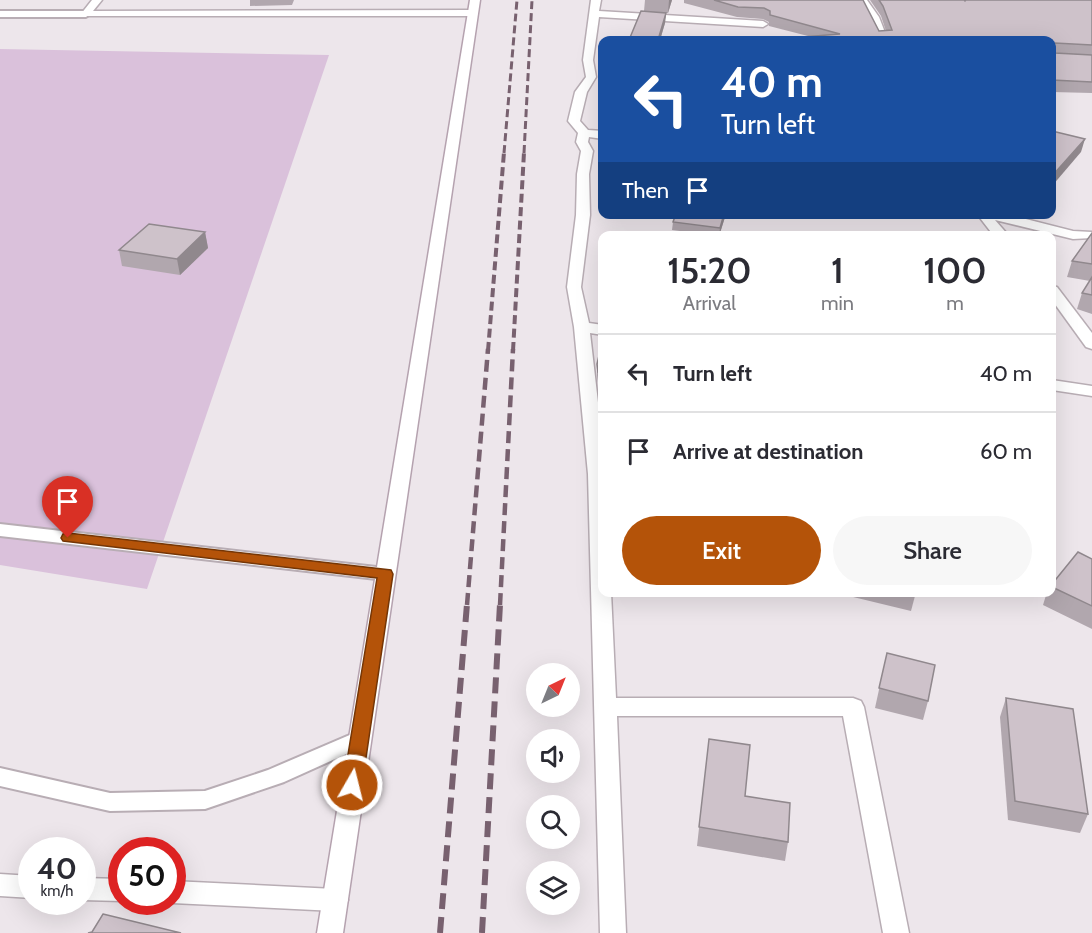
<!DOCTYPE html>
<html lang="en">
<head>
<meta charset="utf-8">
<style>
	:root { --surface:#fff; --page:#f7f7f7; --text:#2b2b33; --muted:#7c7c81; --line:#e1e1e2; --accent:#b45309 }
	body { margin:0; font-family:Cabin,sans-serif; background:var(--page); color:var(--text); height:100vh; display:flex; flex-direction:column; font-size:22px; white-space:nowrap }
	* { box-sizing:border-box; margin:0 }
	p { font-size:20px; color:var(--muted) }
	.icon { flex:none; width:33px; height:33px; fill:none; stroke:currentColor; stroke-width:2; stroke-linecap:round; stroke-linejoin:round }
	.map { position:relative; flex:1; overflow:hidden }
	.panel { position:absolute; left:598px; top:231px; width:458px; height:366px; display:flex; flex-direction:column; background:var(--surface); border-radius:12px; box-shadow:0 6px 24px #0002 }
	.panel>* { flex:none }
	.banner { position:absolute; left:598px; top:36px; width:458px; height:183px; border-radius:12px; box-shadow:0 6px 24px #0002; background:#1a4fa0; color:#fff; overflow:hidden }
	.needle { width:39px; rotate:43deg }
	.fabs { position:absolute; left:526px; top:663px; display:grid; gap:12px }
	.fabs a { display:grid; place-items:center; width:54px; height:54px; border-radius:50%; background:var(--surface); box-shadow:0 6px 24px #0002; font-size:30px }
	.speed { position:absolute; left:18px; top:837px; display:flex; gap:12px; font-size:30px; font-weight:700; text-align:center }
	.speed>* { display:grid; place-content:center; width:78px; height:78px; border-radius:50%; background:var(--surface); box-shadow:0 6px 24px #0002; line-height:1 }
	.speed small { font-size:15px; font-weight:400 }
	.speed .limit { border:9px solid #d22; background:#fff; color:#111 }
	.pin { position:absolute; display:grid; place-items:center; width:51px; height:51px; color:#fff; margin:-62px -26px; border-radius:50% 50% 50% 0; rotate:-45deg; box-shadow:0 0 6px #0007 }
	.pin .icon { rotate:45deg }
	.me { position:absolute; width:66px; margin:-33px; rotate:8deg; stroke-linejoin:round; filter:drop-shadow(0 0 4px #0008) }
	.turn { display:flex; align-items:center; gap:21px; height:126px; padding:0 24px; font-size:27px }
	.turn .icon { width:78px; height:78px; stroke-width:2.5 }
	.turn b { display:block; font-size:42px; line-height:51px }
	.then { display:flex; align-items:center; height:57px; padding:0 24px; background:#0003; gap:12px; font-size:22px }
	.eta { display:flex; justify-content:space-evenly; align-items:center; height:102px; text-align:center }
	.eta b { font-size:36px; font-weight:600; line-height:42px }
	.button { display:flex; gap:12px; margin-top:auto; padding:12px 24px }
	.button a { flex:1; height:69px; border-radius:36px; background:var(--accent); color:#fff; font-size:24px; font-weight:600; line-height:69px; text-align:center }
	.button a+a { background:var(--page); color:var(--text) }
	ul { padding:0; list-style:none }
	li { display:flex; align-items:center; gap:18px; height:78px; padding:0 24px; border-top:2px solid var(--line) }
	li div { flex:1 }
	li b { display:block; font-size:22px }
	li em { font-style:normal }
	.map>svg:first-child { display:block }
	.green { fill:#dac1db }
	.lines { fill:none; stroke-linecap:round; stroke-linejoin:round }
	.lane-casing { stroke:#b8adb4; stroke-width:4 }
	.street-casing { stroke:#b8adb4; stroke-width:3 }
	.secondary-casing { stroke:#b5a2af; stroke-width:3 }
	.lane { fill:#fff; fill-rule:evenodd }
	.street { fill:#fff; fill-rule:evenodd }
	.secondary { fill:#fff; fill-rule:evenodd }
	.rail-far3 { stroke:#78616f; stroke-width:3; stroke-dasharray:8 4; stroke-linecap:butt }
	.rail-far2 { stroke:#78616f; stroke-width:4; stroke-dasharray:9 4.5; stroke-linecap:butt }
	.rail-far1 { stroke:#78616f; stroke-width:4.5; stroke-dasharray:12 6; stroke-linecap:butt }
	.rail { stroke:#78616f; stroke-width:6; stroke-dasharray:16 8; stroke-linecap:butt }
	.wall { fill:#b1a7ae }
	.shaded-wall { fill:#90888d }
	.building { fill:#cec2ca; stroke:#90888d; stroke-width:1.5 }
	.route { fill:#b45309; stroke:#753606; stroke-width:1.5 }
</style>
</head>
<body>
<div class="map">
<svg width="1092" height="933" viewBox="0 0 1092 933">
	<rect width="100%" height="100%" fill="#ede6eb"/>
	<polygon class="green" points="0,49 329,55 147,589 0,565"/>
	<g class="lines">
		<g class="lane-casing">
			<g id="lane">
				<polygon points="0,11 86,11 90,14 86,17 0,17"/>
				<polygon points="0,524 385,568 391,570 394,574 391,578 385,580 0,536"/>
				<polygon points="359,731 366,733 370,739 366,745 284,782 205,809 110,811 0,786 0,768 110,793 205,791 268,770"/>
			</g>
		</g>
		<g class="street-casing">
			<g id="street">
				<polygon points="92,0 102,0 93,11 472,10 477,13 472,16 83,16 81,14"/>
				<polygon points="591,0 601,0 599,11 763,21 768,24 763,27 599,17 593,60 596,77 587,92 580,121 588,130 603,131 603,139 589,137 588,142 593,151 589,174 590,215 581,287 589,323 603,325 603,335 590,333 603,446 603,592 611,592 616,698 853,698 861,701 864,707 909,933 883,933 843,716 617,716 626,933 600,933 588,474 574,327 567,287 576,215 577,174 581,151 576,142 578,133 568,121 575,92 586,77 583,60"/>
				<polygon points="857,0 867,0 879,17 888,40 878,40 869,17"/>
				<polygon points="977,214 1006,214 1073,231 1092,232 1092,238 1073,239 995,220 1009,236 994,236"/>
				<polygon points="1052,286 1057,287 1092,333 1092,349 1086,347 1052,300"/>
				<polygon points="1052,380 1092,386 1092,396 1052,390"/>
				<polygon points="0,874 32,876 32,898 0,896"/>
				<polygon points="82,878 122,879 122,901 82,900"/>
				<polygon points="172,881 335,889 344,892 348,900 344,908 335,911 172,903 167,902 172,902"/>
			</g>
		</g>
		<g class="secondary-casing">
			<polygon id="secondary" points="470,0 480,0 343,933 317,933"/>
		</g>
		<use href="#lane" class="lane"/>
		<use href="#street" class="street"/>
		<use href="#secondary" class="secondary"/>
		<g class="rail-far3">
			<polyline points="504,153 517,0"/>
			<polyline points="524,153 532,0"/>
		</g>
		<g class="rail-far2">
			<polyline points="488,351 504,152"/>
			<polyline points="513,351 524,152"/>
		</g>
		<g class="rail-far1">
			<polyline points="467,605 488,349"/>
			<polyline points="500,605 513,349"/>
		</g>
		<g class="rail">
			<polyline points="440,933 467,604"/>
			<polyline points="482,933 500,604"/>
		</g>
	</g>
	<g class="wall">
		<polygon points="250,0 294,0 292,5 250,6"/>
		<polygon points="645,0 672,0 668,13 666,13 665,23 660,40 629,40 644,11"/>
		<polygon points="684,0 863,0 879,31 886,31 881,16 870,0 964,0 965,1 1092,0 1092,93 1052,92 1052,40 808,36 769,26 769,22 763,19 737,17 684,3"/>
		<polygon points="726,214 719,236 672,230 673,222"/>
		<polygon points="205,232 208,248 180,275 122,266 119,250"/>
		<polygon points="1092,233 1092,314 1077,309 1082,293 1090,281 1067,277 1072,261"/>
		<polygon points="603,339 603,383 598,383 597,375 597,364"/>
		<polygon points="1092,559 1092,629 1043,605 1047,592 1052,592 1052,584"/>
		<polygon points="850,592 916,592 911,611 849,596"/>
		<polygon points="887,653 928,701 923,720 875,708"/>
		<polygon points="1006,698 1088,814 1080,833 1008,820 1000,717"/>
		<polygon points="709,739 745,796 788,842 785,861 697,846"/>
	</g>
	<g class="shaded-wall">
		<polygon points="669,0 672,0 668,13"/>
		<polygon points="666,13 665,23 660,40 658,40"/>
		<polygon points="1085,139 1081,152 1052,186 1052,176"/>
		<polygon points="724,214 726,214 719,236 720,228"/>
		<polygon points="205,232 208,248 180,275 177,259"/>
	</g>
	<g class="building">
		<polygon points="714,0 863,0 879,31 892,30 883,6 879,0 964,0 965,1 966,0 1092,0 1092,45 1055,43 1053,45 1055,53 1092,55 1092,82 1052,80 1052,40 765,40 840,34 770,15 770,11 764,8 738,7"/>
		<polygon points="641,11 666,13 658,40 629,40"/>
		<polygon points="1052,131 1085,139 1052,176 1052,189"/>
		<polygon points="676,214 724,214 720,228 673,222"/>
		<polygon points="149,224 205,232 177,259 119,250"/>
		<polygon points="894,232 896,236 888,236"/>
		<polygon points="1092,233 1092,264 1072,261"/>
		<polygon points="1092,277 1092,295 1082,293"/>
		<polygon points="603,339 603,373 598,372 597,364"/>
		<polygon points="1078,552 1092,559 1092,606 1052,587 1052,584"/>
		<polygon points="887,653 935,665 928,701 879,688"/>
		<polygon points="1006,698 1073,709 1088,814 1015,801"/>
		<polygon points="709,739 750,745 745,796 790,803 788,842 699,827"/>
		<polygon points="103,914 181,933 88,933 92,932"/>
	</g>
	<polygon class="route" points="68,533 391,570 393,574 362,785 359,790 352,792 346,790 343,785 377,578 63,541 61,538 63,534"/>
</svg>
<div class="fabs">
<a><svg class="needle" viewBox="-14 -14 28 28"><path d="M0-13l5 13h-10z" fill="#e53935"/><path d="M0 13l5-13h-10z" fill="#7c7c81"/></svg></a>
<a><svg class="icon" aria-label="sound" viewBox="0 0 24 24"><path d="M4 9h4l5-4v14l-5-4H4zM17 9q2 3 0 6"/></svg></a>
<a><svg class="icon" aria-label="search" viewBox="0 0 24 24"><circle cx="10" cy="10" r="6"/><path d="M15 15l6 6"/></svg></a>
<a><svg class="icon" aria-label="layers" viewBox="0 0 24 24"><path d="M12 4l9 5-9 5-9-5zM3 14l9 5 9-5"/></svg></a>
</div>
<div class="speed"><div>40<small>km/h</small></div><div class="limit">50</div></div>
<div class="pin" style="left:68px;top:538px;background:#d93025"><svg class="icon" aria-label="arrive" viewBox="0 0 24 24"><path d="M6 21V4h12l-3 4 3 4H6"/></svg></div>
<svg class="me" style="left:352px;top:785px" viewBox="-20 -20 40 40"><circle r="17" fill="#b45309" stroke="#fff" stroke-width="3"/><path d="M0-11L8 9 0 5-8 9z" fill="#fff"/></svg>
<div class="banner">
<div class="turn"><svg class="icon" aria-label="left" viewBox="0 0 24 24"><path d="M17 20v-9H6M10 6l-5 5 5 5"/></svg><div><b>40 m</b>Turn left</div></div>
<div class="then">Then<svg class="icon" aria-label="arrive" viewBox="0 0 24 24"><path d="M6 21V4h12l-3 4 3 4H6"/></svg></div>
</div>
<section class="panel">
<div class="eta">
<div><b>15:20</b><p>Arrival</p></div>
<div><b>1</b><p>min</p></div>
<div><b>100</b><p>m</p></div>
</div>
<ul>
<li><svg class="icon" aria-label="left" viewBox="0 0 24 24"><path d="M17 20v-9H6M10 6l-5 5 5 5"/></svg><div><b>Turn left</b></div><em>40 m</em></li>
<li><svg class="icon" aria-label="arrive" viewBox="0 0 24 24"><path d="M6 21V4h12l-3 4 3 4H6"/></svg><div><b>Arrive at destination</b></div><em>60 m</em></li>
</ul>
<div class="button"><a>Exit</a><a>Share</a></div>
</section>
</div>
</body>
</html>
